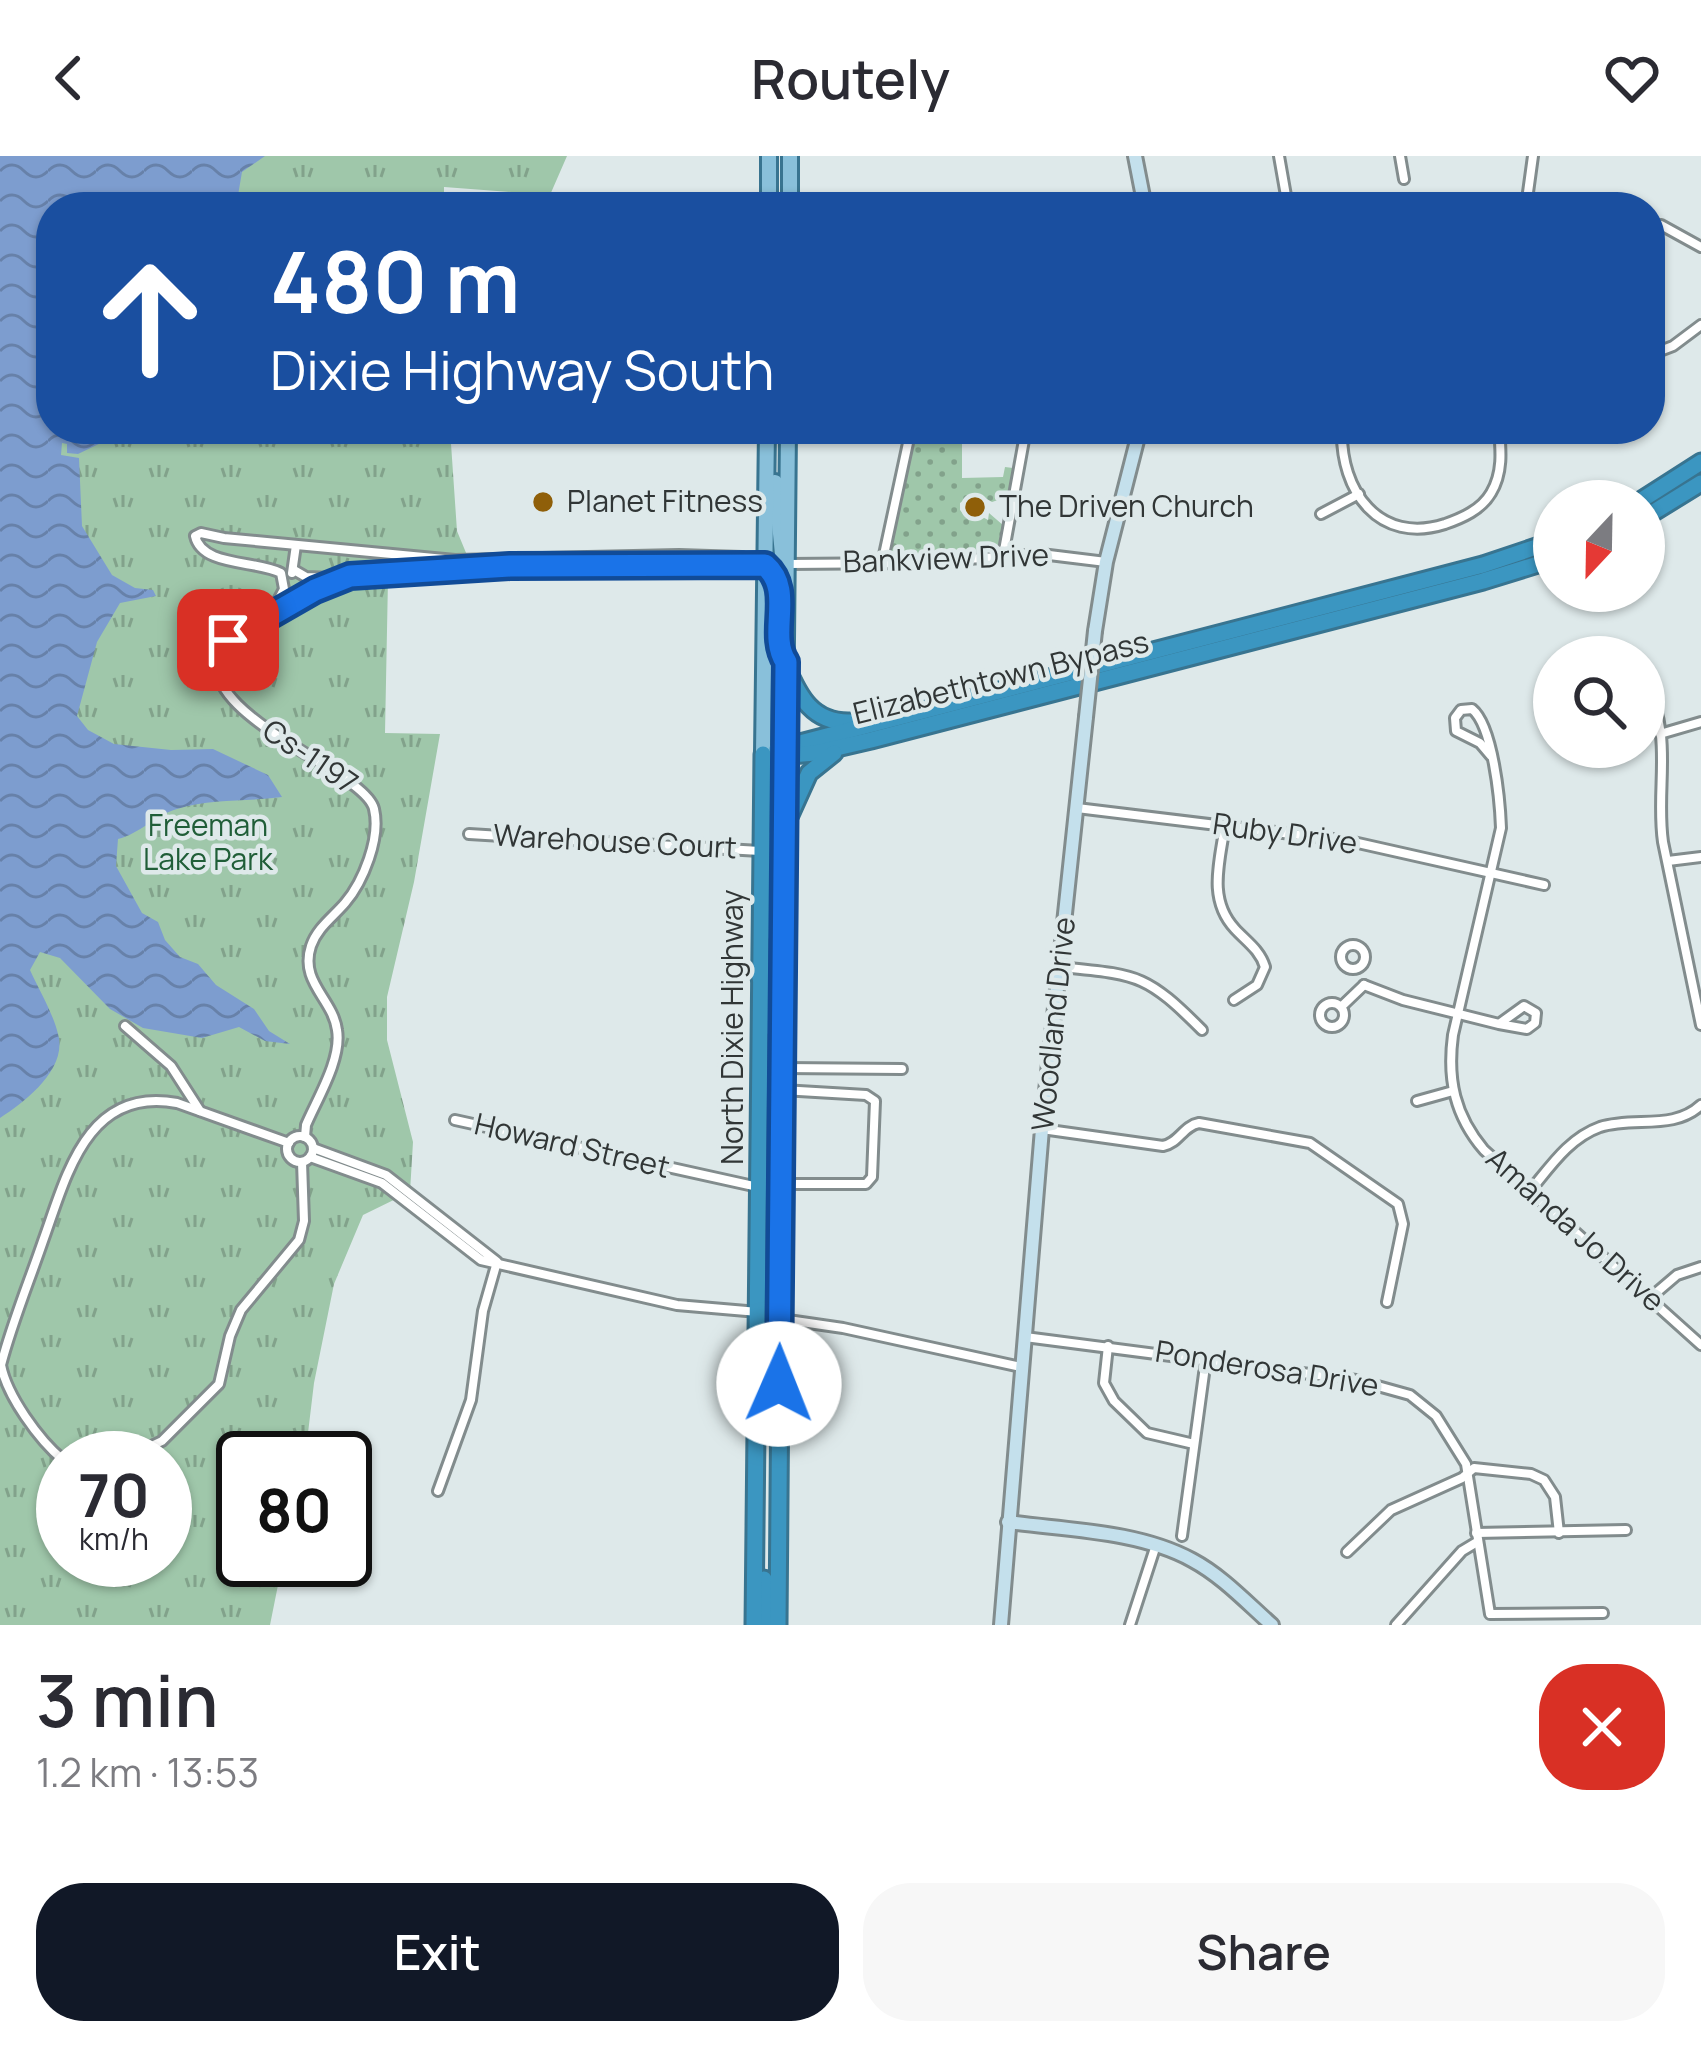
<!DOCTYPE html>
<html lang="en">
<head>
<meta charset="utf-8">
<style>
	:root { --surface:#fff; --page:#f7f7f7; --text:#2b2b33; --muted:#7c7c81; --accent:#111827 }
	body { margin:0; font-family:Manrope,sans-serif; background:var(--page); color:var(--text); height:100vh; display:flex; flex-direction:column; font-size:45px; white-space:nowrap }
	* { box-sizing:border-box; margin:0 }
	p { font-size:39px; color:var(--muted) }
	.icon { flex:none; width:66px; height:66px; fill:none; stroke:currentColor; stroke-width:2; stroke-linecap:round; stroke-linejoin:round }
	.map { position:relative; height:1469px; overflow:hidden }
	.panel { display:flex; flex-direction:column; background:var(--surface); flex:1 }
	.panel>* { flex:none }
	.banner { position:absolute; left:36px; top:36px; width:1629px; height:252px; border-radius:48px; box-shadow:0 3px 9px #0004; background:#1a4fa0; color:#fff; overflow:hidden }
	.needle { width:78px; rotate:202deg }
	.tools { position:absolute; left:1533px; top:324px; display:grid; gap:24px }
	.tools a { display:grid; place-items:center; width:132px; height:132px; border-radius:50%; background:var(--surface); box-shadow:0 3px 9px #0004; font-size:60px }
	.speed { position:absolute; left:36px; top:1275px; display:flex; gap:24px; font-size:60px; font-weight:700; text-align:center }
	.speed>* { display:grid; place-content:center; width:156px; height:156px; border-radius:50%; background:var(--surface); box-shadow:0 3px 9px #0004; line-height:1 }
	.speed small { font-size:30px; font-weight:400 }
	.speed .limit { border:6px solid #111; border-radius:18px; background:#fff; color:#111 }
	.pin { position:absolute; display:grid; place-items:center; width:102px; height:102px; color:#fff; margin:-51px; border-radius:24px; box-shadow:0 6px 18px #0006 }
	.me { position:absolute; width:132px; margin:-66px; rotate:1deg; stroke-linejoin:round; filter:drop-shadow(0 0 9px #0008) }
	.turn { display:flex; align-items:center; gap:42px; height:252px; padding:0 36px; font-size:54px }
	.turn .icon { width:156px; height:156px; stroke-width:2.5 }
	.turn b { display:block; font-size:84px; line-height:102px }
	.round { display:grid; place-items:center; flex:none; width:126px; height:126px; border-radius:48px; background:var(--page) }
	.head { display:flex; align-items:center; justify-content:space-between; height:204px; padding:0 36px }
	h1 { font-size:72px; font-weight:600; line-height:90px }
	.cta { display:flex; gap:24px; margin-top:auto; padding:24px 36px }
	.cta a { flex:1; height:138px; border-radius:48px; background:var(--accent); color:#fff; font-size:48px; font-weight:600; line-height:138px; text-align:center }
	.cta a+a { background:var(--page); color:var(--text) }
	header { display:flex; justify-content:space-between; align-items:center; height:156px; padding:0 36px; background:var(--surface); font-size:54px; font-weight:600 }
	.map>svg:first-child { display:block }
	.grass { fill:url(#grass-dots) }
	.park { fill:url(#park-tufts); fill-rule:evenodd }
	.water { fill:url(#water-waves) }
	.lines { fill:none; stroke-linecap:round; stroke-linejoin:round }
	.street-casing { stroke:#828c8d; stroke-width:14 }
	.secondary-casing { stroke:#828c8d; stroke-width:18 }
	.primary-casing { stroke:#387490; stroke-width:20 }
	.highway-casing { stroke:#387490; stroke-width:21 }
	.street { stroke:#fff; stroke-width:8 }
	.secondary { stroke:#c4e0ec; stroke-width:12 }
	.primary { stroke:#89c0da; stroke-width:14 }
	.highway { stroke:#3b96c1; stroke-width:15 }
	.secondary-bridge-casing { stroke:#828c8d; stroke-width:18; stroke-linecap:butt }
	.secondary-bridge { stroke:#c4e0ec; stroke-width:12 }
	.route-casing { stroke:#114b97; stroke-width:30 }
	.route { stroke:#1a73e8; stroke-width:21 }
	.poi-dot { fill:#8f5f09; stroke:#dee9ea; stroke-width:4.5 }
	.labels { text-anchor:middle; stroke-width:9; stroke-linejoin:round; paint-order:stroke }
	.poi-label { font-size:30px; fill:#313636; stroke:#dee9ea; text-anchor:start }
	.street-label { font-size:30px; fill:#313636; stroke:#dee9ea }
	.park-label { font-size:30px; fill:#205e38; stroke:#dee9ea }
</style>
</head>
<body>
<header><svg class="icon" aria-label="back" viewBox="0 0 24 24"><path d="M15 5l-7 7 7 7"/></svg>Routely<svg class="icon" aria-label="heart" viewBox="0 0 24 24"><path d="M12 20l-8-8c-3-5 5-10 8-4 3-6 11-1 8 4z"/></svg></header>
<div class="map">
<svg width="1701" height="1469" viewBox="0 0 1701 1469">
	<defs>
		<pattern id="grass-dots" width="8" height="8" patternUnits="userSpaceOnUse" patternTransform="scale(3)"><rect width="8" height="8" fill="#9fc7aa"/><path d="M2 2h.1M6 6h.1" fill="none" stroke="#82a28b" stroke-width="1.8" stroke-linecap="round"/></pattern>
		<pattern id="park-tufts" width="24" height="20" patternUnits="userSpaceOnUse" patternTransform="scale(3)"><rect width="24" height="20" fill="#9fc7aa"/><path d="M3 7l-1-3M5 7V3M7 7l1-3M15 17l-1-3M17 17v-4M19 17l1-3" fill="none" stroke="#82a28b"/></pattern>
		<pattern id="water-waves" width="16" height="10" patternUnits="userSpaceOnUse" patternTransform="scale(3)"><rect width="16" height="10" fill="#7d9dcf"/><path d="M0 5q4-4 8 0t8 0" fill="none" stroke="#6781a9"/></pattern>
	</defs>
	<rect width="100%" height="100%" fill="#dee9ea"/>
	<polygon class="grass" points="918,273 962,273 962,322 1003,321 1005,311 1013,312 1010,340 992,346 985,342 979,346 972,339 960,347 960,354 969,364 977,358 988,364 989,357 1004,370 999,394 904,402 889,400 907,298"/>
	<path class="park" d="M 0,0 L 567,0 L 550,39 L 444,31 L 444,51 L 51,51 L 51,273 L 450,273 L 457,375 L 469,404 L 466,415 L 438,415 L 388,423 L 385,577 L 440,578 L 414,726 L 387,841 L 387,884 L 413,986 L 410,1036 L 363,1059 L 334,1128 L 314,1227 L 305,1302 L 243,1302 L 243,1404 L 283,1404 L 270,1469 L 0,1469 ZM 63,1302 L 165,1302 L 165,1404 L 63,1404 Z"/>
	<path class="water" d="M 0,0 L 265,0 L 242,16 L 236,51 L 51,51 L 51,273 L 130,273 L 78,298 L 67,297 L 67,288 L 62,287 L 61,299 L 79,302 L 82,370 L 112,419 L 135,432 L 153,434 L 156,440 L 120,447 L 97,486 L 77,560 L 88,574 L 114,588 L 171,594 L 213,593 L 268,619 L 282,641 C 246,646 212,642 177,653 C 156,659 139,678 118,683 L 116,710 L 142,757 L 158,766 L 165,784 L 180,801 L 198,808 L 216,829 L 254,853 L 269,875 L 290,888 L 265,885 L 239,871 L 202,882 L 143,872 L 110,853 L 60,802 L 40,796 L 30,814 C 39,834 53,857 58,878 C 68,913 25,946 0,962 Z"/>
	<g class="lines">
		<g class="street-casing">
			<g id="street">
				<polyline points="1279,0 1288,51"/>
				<polyline points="1400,0 1404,23"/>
				<polyline points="1526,51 1533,0"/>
				<polyline points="1661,69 1701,91"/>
				<polyline points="1652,198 1673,190 1701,169"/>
				<path d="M 1342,273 C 1340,335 1379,389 1445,368 C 1462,362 1481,354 1491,337 C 1503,317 1501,295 1499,273"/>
				<polyline points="1321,358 1359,338"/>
				<polyline points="1003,400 1026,273"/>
				<polyline points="788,408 910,407 1041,398 1106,406"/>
				<polyline points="882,408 911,273"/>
				<polyline points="294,414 306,421 333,422"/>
				<polyline points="292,417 296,389"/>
				<polyline points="348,420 622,408 741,412 752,408"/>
				<path d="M 272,456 L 284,433 L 281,417 C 256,404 202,411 195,380 L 201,377 L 224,382 L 455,404 L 679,399 L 742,401 L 752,408"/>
				<path d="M 1644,525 C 1675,580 1655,630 1663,686 L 1701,869"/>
				<polyline points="1660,578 1701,566"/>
				<path d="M 1491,600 L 1480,587 L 1456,575 L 1455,562 L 1461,554 L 1472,553 C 1493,570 1500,644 1501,672 L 1453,879 C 1447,924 1455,960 1484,994 L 1701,1189"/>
				<polyline points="1077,652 1349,685 1544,729"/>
				<path d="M 1225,669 C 1220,705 1207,743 1235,773 C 1246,785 1260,794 1265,811 L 1257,829 L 1234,844"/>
				<polyline points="469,678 760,695"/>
				<polyline points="1668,705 1701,701"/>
				<circle cx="1353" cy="801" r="12"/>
				<path d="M 1060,811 C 1138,819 1145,817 1202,874"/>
				<polyline points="1364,829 1403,844 1499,868 1524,850 1536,857 1535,867 1527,873 1499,868"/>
				<circle cx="1332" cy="859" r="12"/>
				<polyline points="1341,851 1364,829"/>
				<polyline points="125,870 171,910 200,955"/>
				<polyline points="783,912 902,913"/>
				<polyline points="1417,945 1453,935"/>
				<polyline points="455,964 758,1031"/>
				<path d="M 1042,973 L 1163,990 C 1179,987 1183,970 1199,967 L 1310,987 L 1398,1048 L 1403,1068 L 1387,1146"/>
				<circle cx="300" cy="993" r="13"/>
				<path d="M 305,981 L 306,969 C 317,943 342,903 337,874 C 333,843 299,826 311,790 C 317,772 333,761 345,747 C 363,726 381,682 374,653 C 365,613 182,556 223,490 C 232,475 254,469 269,461 C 295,445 321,429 351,420"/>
				<polyline points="313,992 386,1019 496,1105"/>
				<polyline points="310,1001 382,1027 481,1104 677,1149 758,1156"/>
				<polyline points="781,1028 866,1028 872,1021 875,945 866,939 782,934"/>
				<path d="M 1530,1035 C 1550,1011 1569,982 1600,971 C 1635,960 1673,975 1701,949"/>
				<polyline points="1650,1142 1677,1119 1701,1111"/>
				<polyline points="781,1163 843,1172 1021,1211"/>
				<polyline points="1025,1181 1356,1224 1410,1239 1436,1260 1466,1308 1490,1458 1603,1457"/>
				<polyline points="1108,1190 1104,1227 1114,1245 1147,1277 1194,1288"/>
				<polyline points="126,1302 162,1285 219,1228 230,1180 241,1154 299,1084 304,1065 302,1006"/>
				<path d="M 63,1304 C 39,1284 7,1240 1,1209 C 12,1167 29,1126 43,1085 C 66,1022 86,930 177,947 L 289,987"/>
				<polyline points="438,1335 471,1244 483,1155 497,1106"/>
				<polyline points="1476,1377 1626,1374"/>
				<polyline points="1182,1380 1206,1203"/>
				<polyline points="1347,1396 1391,1354 1462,1322 1474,1312 1531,1318 1544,1324 1555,1341 1559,1377"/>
				<polyline points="1130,1469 1156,1389"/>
				<polyline points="1396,1469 1462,1395 1477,1386"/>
			</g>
		</g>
		<g class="secondary-casing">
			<g id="secondary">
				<polyline points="1135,0 1145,51"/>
				<polyline points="1095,475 1106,406 1140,273"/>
				<path d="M 1008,1366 C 1067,1374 1139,1375 1192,1404 C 1222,1420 1246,1446 1272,1469"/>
				<polyline points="1001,1469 1042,973 1086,561"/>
			</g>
		</g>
		<g class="primary-casing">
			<g id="primary">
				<polyline points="769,51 769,0"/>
				<polyline points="790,51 790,0"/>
				<polyline points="775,326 782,398"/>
				<polyline points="785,589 788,273"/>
				<polyline points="763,598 767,273"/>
			</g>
		</g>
		<g class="highway-casing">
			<g id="highway">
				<polyline points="1640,345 1701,306"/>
				<polyline points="1644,362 1701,327"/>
				<path d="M 786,510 C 799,541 813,567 850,566"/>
				<polyline points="777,593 1483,409 1554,385"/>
				<polyline points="778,600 815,597 871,584 1483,425 1554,403"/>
				<polyline points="790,659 809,617 834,597"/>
				<polyline points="770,684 773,776 785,792"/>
				<polyline points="760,822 768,825 772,832 771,871"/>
				<polyline points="764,1423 766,1469"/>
				<polyline points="754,1469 763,598"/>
				<polyline points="778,1469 785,589"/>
			</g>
		</g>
		<use href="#street" class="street"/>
		<use href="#secondary" class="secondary"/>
		<use href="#primary" class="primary"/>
		<use href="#highway" class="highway"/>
		<g class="secondary-bridge-casing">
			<polyline id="secondary-bridge" points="1086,561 1095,475"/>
		</g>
		<use href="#secondary-bridge" class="secondary-bridge"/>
	</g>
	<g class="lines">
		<g class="route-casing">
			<path id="route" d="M 228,484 L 315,434 L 350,420 L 510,410 L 765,409 C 795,435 767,477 786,506 L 779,1228"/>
		</g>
		<use href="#route" class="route"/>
	</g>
	<g class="poi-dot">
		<circle cx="543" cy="346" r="12"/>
		<circle cx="975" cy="351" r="12"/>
	</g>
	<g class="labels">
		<g class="poi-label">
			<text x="567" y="356">Planet Fitness</text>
			<text x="999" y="361">The Driven Church</text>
		</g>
		<g class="street-label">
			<text transform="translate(946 403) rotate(-2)" y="10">Bankview Drive</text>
			<text transform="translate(1001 522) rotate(-14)" y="10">Elizabethtown Bypass</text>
			<text transform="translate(310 601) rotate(34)" y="10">Cs-1197</text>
			<text transform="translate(1285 678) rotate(8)" y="10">Ruby Drive</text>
			<text transform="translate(615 686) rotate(3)" y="10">Warehouse Court</text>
			<text transform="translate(1054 868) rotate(-84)" y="10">Woodland Drive</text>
			<text transform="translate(733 871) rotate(-90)" y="10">North Dixie Highway</text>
			<text transform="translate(572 990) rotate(13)" y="10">Howard Street</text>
			<text transform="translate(1575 1074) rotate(42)" y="10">Amanda Jo Drive</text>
			<text transform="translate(1267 1213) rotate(9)" y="10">Ponderosa Drive</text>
		</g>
		<g class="park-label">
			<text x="208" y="680">Freeman<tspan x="208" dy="34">Lake Park</tspan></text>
		</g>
	</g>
</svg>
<div class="tools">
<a><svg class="needle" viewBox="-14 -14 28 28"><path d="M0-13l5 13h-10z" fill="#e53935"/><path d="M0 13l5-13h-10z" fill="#7c7c81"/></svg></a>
<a><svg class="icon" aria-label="search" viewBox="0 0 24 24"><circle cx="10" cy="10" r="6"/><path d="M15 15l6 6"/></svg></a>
</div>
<div class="speed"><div>70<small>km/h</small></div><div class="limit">80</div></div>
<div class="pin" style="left:228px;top:484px;background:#d93025"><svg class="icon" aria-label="arrive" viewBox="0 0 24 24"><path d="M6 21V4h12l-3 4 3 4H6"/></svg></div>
<svg class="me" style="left:779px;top:1228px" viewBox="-20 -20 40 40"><circle r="19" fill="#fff"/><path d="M0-13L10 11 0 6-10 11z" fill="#1a73e8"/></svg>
<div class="banner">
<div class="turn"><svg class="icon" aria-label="ahead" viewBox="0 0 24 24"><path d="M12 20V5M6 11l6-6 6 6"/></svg><div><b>480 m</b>Dixie Highway South</div></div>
</div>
</div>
<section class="panel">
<div class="head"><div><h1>3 min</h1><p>1.2 km · 13:53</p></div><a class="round" style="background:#d93025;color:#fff"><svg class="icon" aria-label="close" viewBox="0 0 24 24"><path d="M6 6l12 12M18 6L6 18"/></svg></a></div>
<div class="cta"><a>Exit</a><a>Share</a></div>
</section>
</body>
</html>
